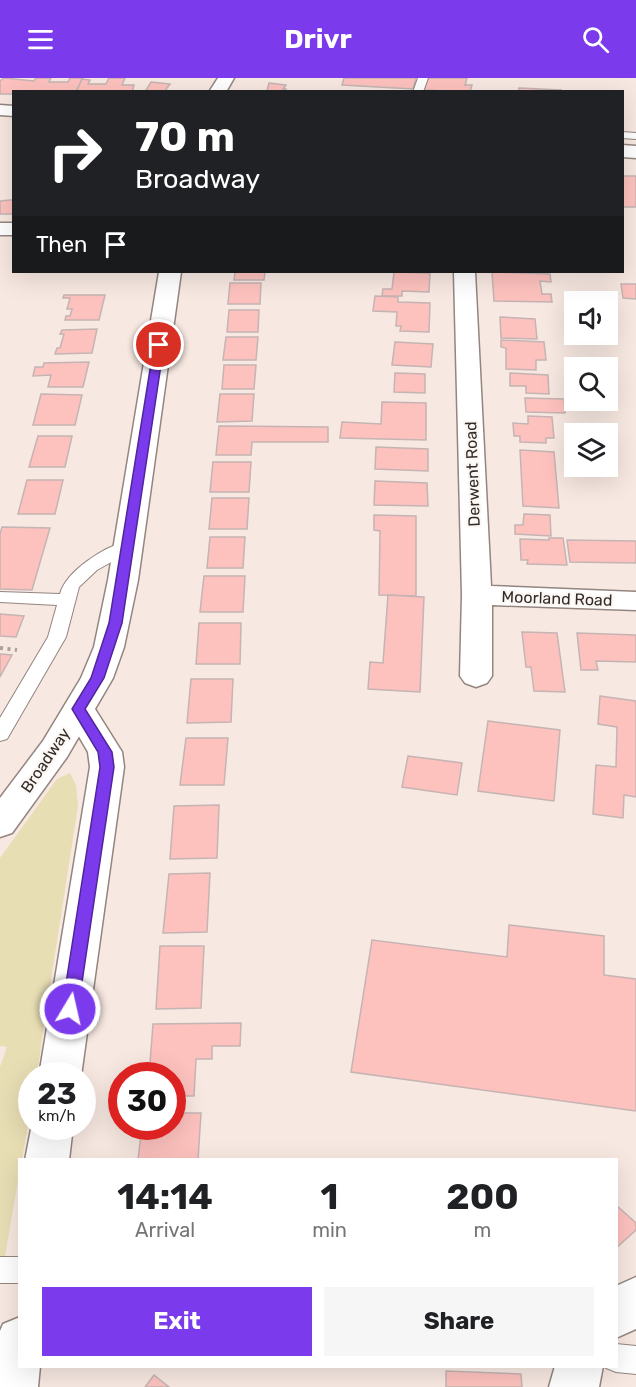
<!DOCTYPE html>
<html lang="en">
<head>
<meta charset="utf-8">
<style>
	:root { --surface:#fff; --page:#f6f6f6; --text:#202124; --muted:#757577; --accent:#7c3aed }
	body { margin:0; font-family:Rubik,sans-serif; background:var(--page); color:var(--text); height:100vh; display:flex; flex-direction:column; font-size:22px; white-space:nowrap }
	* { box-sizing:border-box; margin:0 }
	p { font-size:20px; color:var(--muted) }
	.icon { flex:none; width:33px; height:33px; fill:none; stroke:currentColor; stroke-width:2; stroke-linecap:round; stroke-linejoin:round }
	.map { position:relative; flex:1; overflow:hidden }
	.side { position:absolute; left:18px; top:1080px; width:600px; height:210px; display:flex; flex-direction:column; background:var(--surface); border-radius:0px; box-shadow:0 6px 24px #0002 }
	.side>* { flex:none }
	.banner { position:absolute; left:12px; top:12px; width:612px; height:183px; border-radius:0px; box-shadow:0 6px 24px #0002; background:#202124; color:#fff; overflow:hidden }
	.fabs { position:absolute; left:564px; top:213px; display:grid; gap:12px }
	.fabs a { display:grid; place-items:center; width:54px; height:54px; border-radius:0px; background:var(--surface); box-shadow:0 6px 24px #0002; font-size:30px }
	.speed { position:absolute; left:18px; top:984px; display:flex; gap:12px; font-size:30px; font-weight:700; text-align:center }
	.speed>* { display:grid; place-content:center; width:78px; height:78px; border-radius:50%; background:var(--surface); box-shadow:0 6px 24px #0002; line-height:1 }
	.speed small { font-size:15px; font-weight:400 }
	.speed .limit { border:9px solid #d22; background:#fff; color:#111 }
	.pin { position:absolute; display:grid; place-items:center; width:51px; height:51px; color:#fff; margin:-26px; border:3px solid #fff; border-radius:50%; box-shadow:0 2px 6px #0007 }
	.me { position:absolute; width:66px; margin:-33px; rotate:9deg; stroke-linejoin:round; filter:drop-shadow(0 0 4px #0008) }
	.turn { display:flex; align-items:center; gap:21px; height:126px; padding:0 24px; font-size:27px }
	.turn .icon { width:78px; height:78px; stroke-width:2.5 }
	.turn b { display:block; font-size:42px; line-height:51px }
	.then { display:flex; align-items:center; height:57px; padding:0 24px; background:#0003; gap:12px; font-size:22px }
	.eta { display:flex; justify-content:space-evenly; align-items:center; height:102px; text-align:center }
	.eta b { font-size:36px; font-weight:700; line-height:42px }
	.button { display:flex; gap:12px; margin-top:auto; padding:12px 24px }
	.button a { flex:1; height:69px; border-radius:0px; background:var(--accent); color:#fff; font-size:24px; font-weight:700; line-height:69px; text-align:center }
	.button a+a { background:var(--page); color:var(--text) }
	header { display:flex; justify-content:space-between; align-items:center; height:78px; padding:0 24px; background:var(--accent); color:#fff; font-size:27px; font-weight:700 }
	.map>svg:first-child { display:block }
	.green { fill:#e8deb4 }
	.building { fill:#fdc2be; stroke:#c5b4b3; stroke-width:1.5 }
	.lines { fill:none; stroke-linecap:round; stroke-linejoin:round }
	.service-casing { stroke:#93857f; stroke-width:2 }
	.minor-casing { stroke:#93857f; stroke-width:3 }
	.tertiary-casing { stroke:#93857f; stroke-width:3 }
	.primary-casing { stroke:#93857f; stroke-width:3 }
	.path { stroke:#aca09a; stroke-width:4; stroke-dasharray:3 4.5; stroke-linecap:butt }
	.service { fill:#fff; fill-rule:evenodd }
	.minor { fill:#fff; fill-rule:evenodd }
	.tertiary { fill:#fff; fill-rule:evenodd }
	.primary { fill:#fff; fill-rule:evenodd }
	.route { fill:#7c3aed; stroke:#51269a; stroke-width:1.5 }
	.labels { text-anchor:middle; stroke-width:4.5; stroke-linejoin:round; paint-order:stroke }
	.street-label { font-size:16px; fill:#312b28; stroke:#fdf7f4 }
</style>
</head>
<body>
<header><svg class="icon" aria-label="menu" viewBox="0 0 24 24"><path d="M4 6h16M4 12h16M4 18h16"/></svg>Drivr<svg class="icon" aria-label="search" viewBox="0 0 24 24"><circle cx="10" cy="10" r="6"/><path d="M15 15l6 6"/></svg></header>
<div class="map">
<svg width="636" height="1309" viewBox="0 0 636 1309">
	<rect width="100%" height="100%" fill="#f7e8e1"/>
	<polygon class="green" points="70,695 76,707 78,728 43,953 37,997 32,998 31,1031 22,1081 20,1082 19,1097 4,1184 0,1182 0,989 7,969 0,968 0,780 57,701"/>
	<g class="building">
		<polygon points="4,0 34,3 36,0 51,0 49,4 68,4 70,0 83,0 76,14 14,14 14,16 0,16 0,3"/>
		<polygon points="109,0 125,0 122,7 134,7 132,14 76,14 82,1 90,2 88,6 106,6"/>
		<polygon points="344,0 416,0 413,11 342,7"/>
		<polygon points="428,0 467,0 465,7 472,7 470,14 424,12"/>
		<polygon points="151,4 170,6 164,14 145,14"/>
		<polygon points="269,5 286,7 283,11 286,11 284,14 264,14 267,13"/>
		<polygon points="519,10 561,12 560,14 518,14"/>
		<rect x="622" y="98" width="14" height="31"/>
		<polygon points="10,122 14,122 14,136 0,136 0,123"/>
		<polygon points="235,194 265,194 264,202 234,202"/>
		<polygon points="394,194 430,195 429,214 402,213 402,218 382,218 383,211 392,211"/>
		<polygon points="492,194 550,196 551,204 540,203 542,216 551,216 552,224 494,223"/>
		<polygon points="230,205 261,205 260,226 228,226"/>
		<polygon points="621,206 636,206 636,221 623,220"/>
		<polygon points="64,217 105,217 99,242 65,242 66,238 70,238 72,231 67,231 70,220 63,220"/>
		<polygon points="375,218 398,219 398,224 430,225 429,254 400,253 401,248 396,248 397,234 373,233"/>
		<polygon points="229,232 259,232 258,254 227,254"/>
		<polygon points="500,239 535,241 537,261 501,260"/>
		<polygon points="97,251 92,275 55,276 57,270 60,270 64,256 60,256 62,252"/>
		<polygon points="226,259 258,259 256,282 223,282"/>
		<polygon points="501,262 544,264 546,282 536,282 536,292 506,291 506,270 501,269"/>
		<polygon points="395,264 433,266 431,289 392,287"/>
		<polygon points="89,284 83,309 48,309 51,297 33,298 35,289 43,289 44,285"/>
		<polygon points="224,287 256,287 254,311 222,311"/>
		<polygon points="395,295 425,296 425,315 394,314"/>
		<polygon points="510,295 548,297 549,316 526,315 526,308 510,308"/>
		<polygon points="41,316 82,317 75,347 33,347"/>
		<polygon points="220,316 254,316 252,343 217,344"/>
		<polygon points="525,320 564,321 565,335 526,334"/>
		<polygon points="382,324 426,325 426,362 340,360 342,344 381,346"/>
		<polygon points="528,338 552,339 554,360 546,360 546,365 520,364 520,358 514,358 513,345 528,346"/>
		<polygon points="219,348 328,349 328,364 252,364 251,377 216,377"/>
		<polygon points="38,358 72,358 65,389 29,389"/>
		<polygon points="376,369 428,371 428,393 375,391"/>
		<polygon points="520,372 554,374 559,430 523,428"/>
		<polygon points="213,384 251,384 249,414 210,414"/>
		<polygon points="27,402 63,402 55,436 18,436"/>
		<polygon points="375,403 427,405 428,428 374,427"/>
		<polygon points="212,420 249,420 247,451 209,451"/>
		<polygon points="524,436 550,437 551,458 515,456 515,447 523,447"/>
		<polygon points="374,437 416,438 416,518 379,517 380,453 374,452"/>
		<polygon points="2,449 50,450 32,512 0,511 0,456"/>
		<polygon points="210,459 245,459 243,490 207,490"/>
		<polygon points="549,460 563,460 567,487 527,486 528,482 521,482 520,461 549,462"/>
		<polygon points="567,462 636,463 636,485 570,484"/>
		<polygon points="204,498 245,498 243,534 200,534"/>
		<polygon points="388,517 424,519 420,614 368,611 370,584 383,585"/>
		<polygon points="0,536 24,538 16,559 0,558"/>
		<polygon points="199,545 241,545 240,586 196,586"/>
		<polygon points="522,554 557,555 565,614 534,613 531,589 526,589"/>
		<polygon points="577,555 636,557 636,584 596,583 598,592 581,592"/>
		<polygon points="0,576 12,577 0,599"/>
		<polygon points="191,601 233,601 231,644 187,645"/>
		<polygon points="600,618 636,623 636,719 624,717 623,740 593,736 596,687 616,689 617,649 598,646"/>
		<polygon points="488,643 560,652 554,723 478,713"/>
		<polygon points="186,660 228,660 224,707 180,707"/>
		<polygon points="408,678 462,685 457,717 402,709"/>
		<polygon points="219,727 217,780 170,781 174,728"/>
		<polygon points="210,795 207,854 163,855 169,796"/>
		<polygon points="509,847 604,858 604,897 636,901 636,1033 351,994 372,862 507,879"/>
		<polygon points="160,868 204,868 201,930 156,931"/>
		<polygon points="241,945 240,968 212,968 212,981 196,981 194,1018 172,1018 172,998 149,998 153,946"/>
		<polygon points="172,1035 201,1035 198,1082 138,1082 142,1048 172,1048"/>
		<polygon points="616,1127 636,1145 636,1152 616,1170"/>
		<polygon points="446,1293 521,1296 522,1309 446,1309"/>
		<polygon points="154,1297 169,1309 145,1309"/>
	</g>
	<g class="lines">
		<g class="service-casing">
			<g id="service">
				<polygon points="418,0 428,0 423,14 413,14"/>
				<polygon points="622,54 636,55 636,61 622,60"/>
				<path d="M 127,463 L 135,468 L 133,472 L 97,492 L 79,509 L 66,559 L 7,661 L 0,663 L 0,640 L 48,559 L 57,527 L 0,524 L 0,514 L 60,516 C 66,493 104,469 127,463 Z"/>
				<rect x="0" y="1179" width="20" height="26"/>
				<polygon points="616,1266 636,1268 636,1296 616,1294 606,1290 616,1288"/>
			</g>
		</g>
		<g class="minor-casing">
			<g id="minor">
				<polygon points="218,0 234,0 226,14 209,14"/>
				<rect x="0" y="145" width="14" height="12"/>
				<polygon points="454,194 475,194 491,508 636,514 636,532 492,527 492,598 487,605 476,609 465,605 460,598 462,517"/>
				<polygon points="79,620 90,623 122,674 124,689 81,998 39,998 90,689 88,674 63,631 68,623"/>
				<polygon points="32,1046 32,1048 73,1048 69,1082 25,1082"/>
				<polygon points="636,1199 636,1251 616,1260 616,1208"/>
				<polygon points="20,1239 20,1288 40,1288 38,1309 0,1309 0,1253 3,1246"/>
				<polygon points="555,1288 603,1288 599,1309 549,1309"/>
			</g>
		</g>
		<g class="tertiary-casing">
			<polygon id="tertiary" points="159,194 181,194 138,502 124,569 113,600 67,679 12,755 0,759 0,720 43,663 81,600 94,569 108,502"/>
		</g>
		<g class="primary-casing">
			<g id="primary">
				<polygon points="0,27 14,28 14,38 0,37"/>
				<polygon points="622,67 636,68 636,80 622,79"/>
			</g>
		</g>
		<polyline class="path" points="0,570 17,572"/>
		<use href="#service" class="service"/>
		<use href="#minor" class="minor"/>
		<use href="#tertiary" class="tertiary"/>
		<use href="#primary" class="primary"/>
	</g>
	<polygon class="route" points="159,264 164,267 122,545 104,600 85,631 112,674 114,689 78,931 76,936 70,938 64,936 62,931 100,689 98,674 72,631 91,600 109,545 154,267"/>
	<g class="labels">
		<g class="street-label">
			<text transform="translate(472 396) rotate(-92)" y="6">Derwent Road</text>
			<text transform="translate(557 520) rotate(2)" y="6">Moorland Road</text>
			<text transform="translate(45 682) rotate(-56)" y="6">Broadway</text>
		</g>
	</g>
</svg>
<div class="fabs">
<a><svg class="icon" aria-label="sound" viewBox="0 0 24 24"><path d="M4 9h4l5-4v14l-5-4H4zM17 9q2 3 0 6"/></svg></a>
<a><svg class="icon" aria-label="search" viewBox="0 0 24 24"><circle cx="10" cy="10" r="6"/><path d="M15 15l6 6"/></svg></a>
<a><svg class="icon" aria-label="layers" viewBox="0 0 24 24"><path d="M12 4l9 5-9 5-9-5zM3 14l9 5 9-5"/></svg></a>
</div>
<div class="speed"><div>23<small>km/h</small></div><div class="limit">30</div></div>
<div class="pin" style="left:159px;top:267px;background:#d93025"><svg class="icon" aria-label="arrive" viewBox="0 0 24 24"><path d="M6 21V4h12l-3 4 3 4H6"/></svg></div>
<svg class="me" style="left:70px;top:931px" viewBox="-20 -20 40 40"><circle r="17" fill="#7c3aed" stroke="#fff" stroke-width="3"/><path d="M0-11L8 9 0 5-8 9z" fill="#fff"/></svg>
<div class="banner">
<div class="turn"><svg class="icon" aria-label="right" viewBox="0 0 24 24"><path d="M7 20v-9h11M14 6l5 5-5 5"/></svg><div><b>70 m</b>Broadway</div></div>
<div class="then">Then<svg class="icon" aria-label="arrive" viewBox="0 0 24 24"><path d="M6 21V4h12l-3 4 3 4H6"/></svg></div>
</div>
<section class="side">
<div class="eta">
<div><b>14:14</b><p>Arrival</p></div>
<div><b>1</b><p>min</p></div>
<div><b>200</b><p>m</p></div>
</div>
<div class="button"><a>Exit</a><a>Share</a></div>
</section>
</div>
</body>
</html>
